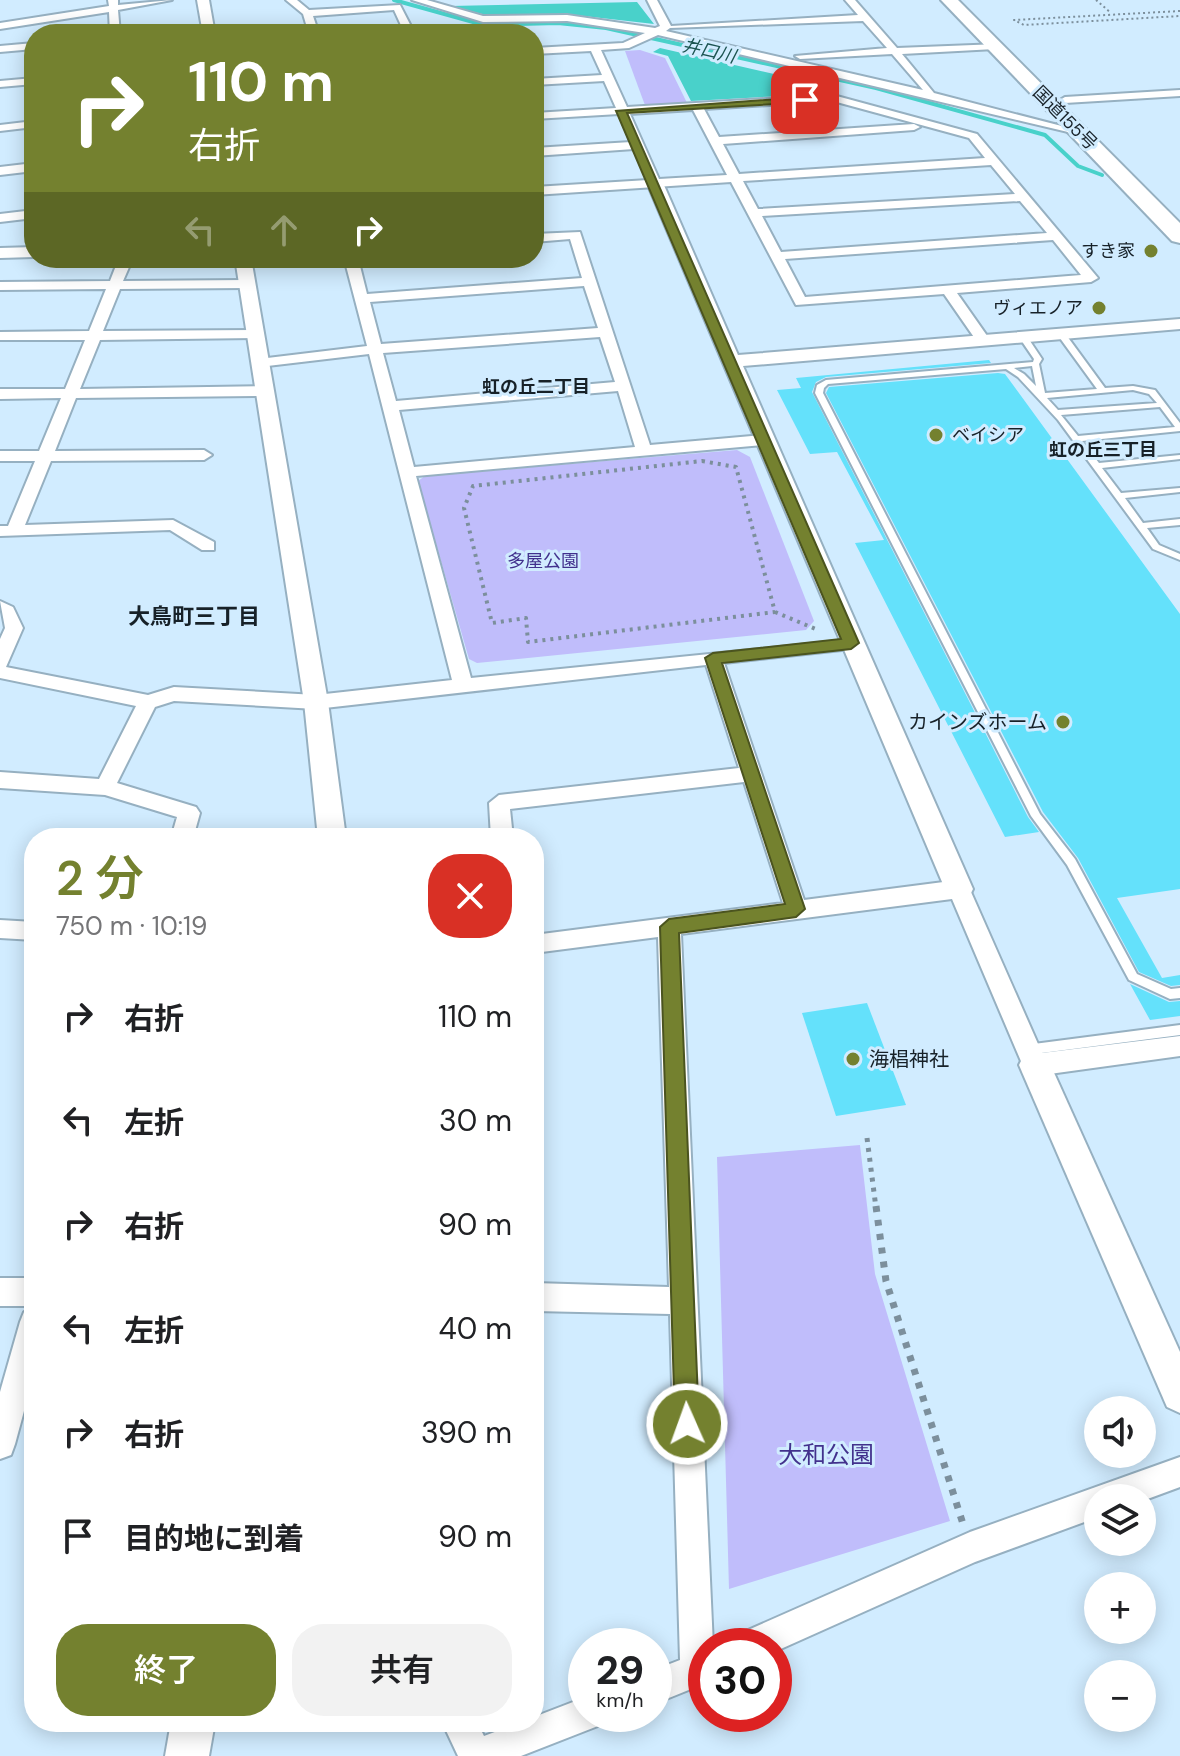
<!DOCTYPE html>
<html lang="ja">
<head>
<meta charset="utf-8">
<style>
	:root { --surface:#fff; --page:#f2f2f2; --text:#202124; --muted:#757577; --accent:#74812f }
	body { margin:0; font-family:"DM Sans","Noto Sans JP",sans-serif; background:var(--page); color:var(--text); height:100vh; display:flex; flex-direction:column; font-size:30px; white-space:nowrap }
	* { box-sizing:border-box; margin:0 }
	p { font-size:26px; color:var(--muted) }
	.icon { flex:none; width:44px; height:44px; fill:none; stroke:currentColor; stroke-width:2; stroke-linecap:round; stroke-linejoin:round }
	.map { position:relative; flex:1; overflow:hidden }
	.sheet { position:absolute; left:24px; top:828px; width:520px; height:904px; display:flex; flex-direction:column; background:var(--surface); border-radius:32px; box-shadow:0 4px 20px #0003 }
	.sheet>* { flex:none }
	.banner { position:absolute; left:24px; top:24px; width:520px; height:244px; border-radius:32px; box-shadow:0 4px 20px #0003; background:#74812f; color:#fff; overflow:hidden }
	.buttons { position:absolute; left:1084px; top:1396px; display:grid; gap:16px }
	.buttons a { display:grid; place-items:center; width:72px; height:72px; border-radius:50%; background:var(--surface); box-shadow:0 4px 20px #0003; font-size:40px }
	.speed { position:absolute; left:568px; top:1628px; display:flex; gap:16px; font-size:40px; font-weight:700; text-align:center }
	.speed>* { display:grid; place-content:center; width:104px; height:104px; border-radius:50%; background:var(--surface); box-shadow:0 4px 20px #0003; line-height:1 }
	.speed small { font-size:20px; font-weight:400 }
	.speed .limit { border:12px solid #d22; background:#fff; color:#111 }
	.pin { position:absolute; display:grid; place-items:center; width:68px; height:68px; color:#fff; margin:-34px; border-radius:16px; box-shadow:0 4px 12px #0006 }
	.me { position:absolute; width:88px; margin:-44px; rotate:358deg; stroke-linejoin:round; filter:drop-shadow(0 0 6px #0008) }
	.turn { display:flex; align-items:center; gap:28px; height:168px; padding:0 32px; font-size:36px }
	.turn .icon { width:104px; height:104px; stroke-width:2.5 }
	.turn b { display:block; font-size:56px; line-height:68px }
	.lanes { display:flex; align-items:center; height:76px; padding:0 32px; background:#0003; justify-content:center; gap:40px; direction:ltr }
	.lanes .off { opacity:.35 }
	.round { display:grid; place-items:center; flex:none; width:84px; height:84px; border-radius:32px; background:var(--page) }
	.head { display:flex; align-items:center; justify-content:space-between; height:136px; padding:0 32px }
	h1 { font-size:48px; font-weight:600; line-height:60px; color:var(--accent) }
	.cta { display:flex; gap:16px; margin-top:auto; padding:16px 32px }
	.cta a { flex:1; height:92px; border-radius:32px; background:var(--accent); color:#fff; font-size:32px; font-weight:600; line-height:92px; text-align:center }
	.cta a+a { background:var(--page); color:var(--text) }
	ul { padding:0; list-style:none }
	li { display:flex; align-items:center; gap:24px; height:104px; padding:0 32px }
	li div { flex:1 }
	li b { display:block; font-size:30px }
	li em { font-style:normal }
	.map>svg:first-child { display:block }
	.green { fill:#c0bdfb }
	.water { fill:#49d1ca }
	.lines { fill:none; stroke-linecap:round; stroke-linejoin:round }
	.stream { stroke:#49d1ca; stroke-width:4 }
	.building { fill:#64e1fb }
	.service-casing { stroke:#96b0c1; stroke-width:4 }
	.minor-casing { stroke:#96b0c1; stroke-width:4 }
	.tertiary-casing { stroke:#96b0c1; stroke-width:4 }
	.trunk-casing { stroke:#96b0c1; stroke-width:4 }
	.path-far3 { stroke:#7c8f9c; stroke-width:2; stroke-dasharray:2 3; stroke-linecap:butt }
	.path-far2 { stroke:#7c8f9c; stroke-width:4; stroke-dasharray:3 5; stroke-linecap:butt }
	.path-far1 { stroke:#7c8f9c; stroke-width:5; stroke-dasharray:4 6; stroke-linecap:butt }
	.path { stroke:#7c8f9c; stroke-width:7; stroke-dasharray:6 8; stroke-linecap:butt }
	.service { fill:#fff; fill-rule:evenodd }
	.minor { fill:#fff; fill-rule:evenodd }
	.tertiary { fill:#fff; fill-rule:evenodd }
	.trunk { fill:#fff; fill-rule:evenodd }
	.route { fill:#74812f; stroke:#4b541f; stroke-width:2 }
	.poi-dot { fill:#74812f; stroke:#d1ecff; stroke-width:3 }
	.labels { text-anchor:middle; stroke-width:6; stroke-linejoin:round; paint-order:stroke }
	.far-water-label { font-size:18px; font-style:italic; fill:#1c5451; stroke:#d1ecff }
	.far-street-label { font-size:18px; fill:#172128; stroke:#d1ecff }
	.far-poi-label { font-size:18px; fill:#172128; stroke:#d1ecff; text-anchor:end }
	.far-neighbourhood-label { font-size:18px; font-weight:bold; fill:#172128; stroke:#d1ecff }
	.far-park-label { font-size:18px; fill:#42318d; stroke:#d1ecff }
	.poi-label { font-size:20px; fill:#172128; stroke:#d1ecff; text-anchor:end }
	.neighbourhood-label { font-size:22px; font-weight:bold; fill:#172128; stroke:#d1ecff }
	.near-park-label { font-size:24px; fill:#42318d; stroke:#d1ecff }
</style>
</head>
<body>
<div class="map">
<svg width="1180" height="1756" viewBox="0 0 1180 1756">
	<rect width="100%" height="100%" fill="#d1ecff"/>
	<g class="green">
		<polygon points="640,50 665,58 688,105 646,108 625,51"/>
		<polygon points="737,450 750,457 814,621 806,630 477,663 469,659 418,481 425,476"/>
		<polygon points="860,1145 875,1274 950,1521 729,1589 717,1157"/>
	</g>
	<g class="water">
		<polygon points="637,2 654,24 566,14 490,16 450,6"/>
		<polygon points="660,48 826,86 817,94 691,101 668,56 653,52"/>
	</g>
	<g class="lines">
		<polyline class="stream" points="394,0 484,25 558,23 606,28 876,88 1045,135 1078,166 1102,175"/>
	</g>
	<g class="building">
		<polygon points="989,360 991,363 826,377 816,382 812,392 1028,817 1039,832 1005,837 855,543 884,540 837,452 810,454 777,390 801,388 796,378"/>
		<polygon points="998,373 1005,374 1180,614 1180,889 1117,898 1162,978 1180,975 1180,985 1171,986 1139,972 1078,858 1043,812 826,393 829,387"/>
		<polygon points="1130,984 1169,1002 1180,1001 1180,1016 1150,1020"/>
		<polygon points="867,1003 906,1105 836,1116 802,1013"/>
	</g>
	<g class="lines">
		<g class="service-casing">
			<g id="service">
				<path d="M 1058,332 L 1064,332 L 1105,388 L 1133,386 L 1155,390 L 1180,423 L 1180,431 L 1082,441 L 1099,463 L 1180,455 L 1180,459 L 1102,468 L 1121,493 L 1180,488 L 1180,492 L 1125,498 L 1143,523 L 1180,519 L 1180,525 L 1147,528 L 1159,545 L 1180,554 L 1180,560 L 1153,549 L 1058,420 L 1018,377 L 1006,369 L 828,384 L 824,388 L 823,393 L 1040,814 L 1075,859 L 1137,974 L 1171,989 L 1180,988 L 1180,998 L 1170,999 L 1129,980 L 1067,865 L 1031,816 L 815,393 L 817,385 L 826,380 L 1033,362 L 1034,359 L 1019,337 L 1023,335 L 1026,335 L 1042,359 L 1039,364 L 1045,393 L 1097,389 L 1057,334 ZM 1032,366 L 1036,386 L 1024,374 L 1014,368 ZM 1133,390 L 1149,394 L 1157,403 L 1058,410 L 1047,398 ZM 1160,407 L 1175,427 L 1078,436 L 1061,415 Z"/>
				<polygon points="1180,1025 1180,1035 1026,1055 1022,1054 1020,1050 1022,1046 1026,1045"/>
			</g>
		</g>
		<g class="minor-casing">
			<g id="minor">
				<polygon points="108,0 118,0 118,5 172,0 118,10 120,34 110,34 109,12 0,29 0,23 109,6"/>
				<polygon points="286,0 297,0 309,10 400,5 415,34 405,34 394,10 313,16 319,34 309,34 303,14"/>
				<path d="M 412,0 L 427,0 L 483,16 L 567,15 L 655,28 L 660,26 L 647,0 L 657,0 L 671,26 L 858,15 L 845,0 L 855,0 L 897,48 L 999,44 L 995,49 L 902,54 L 934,93 L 1085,132 L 1085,136 L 658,35 L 629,48 L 601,50 L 627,107 L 833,95 L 977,134 L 1098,278 L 1091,282 L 957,293 L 990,340 L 983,344 L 978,343 L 944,294 L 796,305 L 731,182 L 534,195 L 534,187 L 648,180 L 634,149 L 534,156 L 534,148 L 631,142 L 619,114 L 534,119 L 534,113 L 616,108 L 604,81 L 534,85 L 534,79 L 602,75 L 591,51 L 534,54 L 534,48 L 623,43 L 645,33 L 567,21 L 483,22 ZM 863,21 L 887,48 L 795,56 L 800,59 L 892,54 L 923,90 L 666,31 L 670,28 ZM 833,101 L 969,138 L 985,158 L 739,174 L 723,144 L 914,130 L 920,127 L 914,124 L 719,137 L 704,109 ZM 693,110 L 727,175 L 659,179 L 630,114 ZM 991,165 L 1015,194 L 758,209 L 743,181 ZM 1020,201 L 1047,233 L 781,252 L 762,216 ZM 1053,240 L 1081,275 L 805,297 L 785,259 Z"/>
				<polygon points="496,29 500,34 426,34 431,31"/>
				<polygon points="34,43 34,49 0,52 0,46"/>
				<polygon points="34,78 34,84 0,87 0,81"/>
				<polygon points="1180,90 1180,96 1065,103 1060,100 1065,97"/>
				<polygon points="34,121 34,127 0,131 0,125"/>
				<polygon points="34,163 34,171 0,175 0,167"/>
				<polygon points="34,210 34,218 0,222 0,214"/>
				<path d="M 580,232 L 650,445 L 763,435 L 771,440 L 763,445 L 416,476 L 471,678 L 858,639 L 860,643 L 851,649 L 724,663 L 804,900 L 959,880 L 967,883 L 1042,1053 L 1180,1036 L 1180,1056 L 1035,1076 L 1026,1073 L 952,899 L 681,934 L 713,1646 L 706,1646 L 706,1683 L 654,1704 L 654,1670 L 680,1660 L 670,1314 L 534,1311 L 534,1283 L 669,1287 L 658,937 L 534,953 L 534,935 L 783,903 L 744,782 L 510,809 L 513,838 L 491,838 L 489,803 L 499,795 L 739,768 L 706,665 L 316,709 L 174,701 L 155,707 L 117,783 L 196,807 L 200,813 L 193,838 L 171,838 L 177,817 L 105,795 L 0,788 L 0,772 L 99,779 L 136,706 L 0,678 L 0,639 L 5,628 L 0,601 L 13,607 L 23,628 L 6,667 L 148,695 L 174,687 L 316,695 L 452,680 L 369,354 L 259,367 L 252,363 L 259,359 L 367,346 L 344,258 L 358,258 L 367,294 L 582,278 L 570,239 L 534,242 L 534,234 ZM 584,286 L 598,328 L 381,344 L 370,302 ZM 600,337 L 615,382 L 396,401 L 383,353 ZM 618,391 L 635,447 L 414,467 L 399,410 Z"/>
				<polygon points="119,258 133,258 123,281 246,280 253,284 246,288 120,289 103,331 255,330 262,334 255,338 100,340 80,389 264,386 272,391 264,396 76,398 55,451 204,450 212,455 204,460 51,461 25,525 173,520 214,542 214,550 202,550 170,530 0,536 0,526 8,526 35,461 0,461 0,451 39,451 61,398 0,399 0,389 65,389 85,340 0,340 0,332 89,331 106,289 0,290 0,282 110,281"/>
				<polygon points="0,920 34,922 34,940 0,938"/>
				<rect x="0" y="1278" width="34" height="28"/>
				<polygon points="34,1308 34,1374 15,1444 11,1455 0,1459 0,1392 20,1322 24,1312"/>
				<polygon points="1180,1457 1180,1487 1142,1501 1142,1498 1098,1498 1098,1517 975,1562 774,1652 774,1646 735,1646 739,1634 970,1532"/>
				<polygon points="586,1697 586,1714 603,1714 598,1726 521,1756 458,1756 442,1722 477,1722 484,1736 521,1722 534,1722 534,1717"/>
			</g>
		</g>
		<g class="tertiary-casing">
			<g id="tertiary">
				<polygon points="197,0 209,0 215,34 203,34"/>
				<polygon points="655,178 663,183 738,355 1180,319 1180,329 743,366 973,889 969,897 959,900 949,897 945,889 647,183"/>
				<polygon points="34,247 34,257 0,258 0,248"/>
				<polygon points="235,258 251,258 328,702 346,838 318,838 304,702"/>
				<polygon points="1035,1051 1046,1055 1180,1352 1180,1413 1167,1407 1019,1065 1024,1055"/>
				<polygon points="171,1722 215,1722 209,1756 165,1756"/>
			</g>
		</g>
		<g class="trunk-casing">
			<polygon id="trunk" points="941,0 958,0 1180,223 1180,243 1172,241"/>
		</g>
		<g class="path-far3">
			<polyline points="1096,0 1111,13"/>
			<polyline points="1180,11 1014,20 1024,25 1180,16"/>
		</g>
		<g class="path-far2">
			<polygon points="702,461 736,467 775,612 528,642 526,618 492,623 464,508 473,486"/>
			<polyline points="775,612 818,630"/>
		</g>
		<polyline class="path-far1" points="867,1138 876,1208"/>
		<polyline class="path" points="876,1206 886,1281 963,1524"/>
		<use href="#service" class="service"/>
		<use href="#minor" class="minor"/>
		<use href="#tertiary" class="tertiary"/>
		<use href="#trunk" class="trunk"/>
	</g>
	<polygon class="route" points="805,97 809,102 627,113 859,643 851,649 722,663 805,909 796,917 679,933 699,1424 695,1432 687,1436 678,1432 675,1424 660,927 669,919 785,904 705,658 713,653 841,639 616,111"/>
	<g class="poi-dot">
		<circle cx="1151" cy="251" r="8"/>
		<circle cx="1099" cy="308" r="8"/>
		<circle cx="936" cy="435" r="8"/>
		<circle cx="1063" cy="722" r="8"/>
		<circle cx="853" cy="1059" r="8"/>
	</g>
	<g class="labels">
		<g class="far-water-label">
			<text transform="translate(709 51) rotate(13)" y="6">井口川</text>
		</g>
		<g class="far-street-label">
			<text transform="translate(1065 118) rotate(45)" y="6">国道155号</text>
		</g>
		<g class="far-poi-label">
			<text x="1135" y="257">すき家</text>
			<text x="1083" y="314">ヴィエノア</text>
			<text x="952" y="441" text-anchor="start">ベイシア</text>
		</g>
		<g class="far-neighbourhood-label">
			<text x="536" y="393">虹の丘二丁目</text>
			<text x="1103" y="456">虹の丘三丁目</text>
		</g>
		<g class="far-park-label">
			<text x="543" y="567">多屋公園</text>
		</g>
		<g class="poi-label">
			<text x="1047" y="729">カインズホーム</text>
			<text x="869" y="1066" text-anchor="start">海椙神社</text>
		</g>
		<g class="neighbourhood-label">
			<text x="194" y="624">大鳥町三丁目</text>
		</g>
		<g class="near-park-label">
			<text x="826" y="1463">大和公園</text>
		</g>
	</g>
</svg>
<div class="buttons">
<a><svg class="icon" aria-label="sound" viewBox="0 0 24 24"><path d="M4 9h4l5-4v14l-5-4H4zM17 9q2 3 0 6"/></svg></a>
<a><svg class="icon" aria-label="layers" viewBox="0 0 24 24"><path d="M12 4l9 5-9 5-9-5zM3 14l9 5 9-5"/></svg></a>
<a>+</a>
<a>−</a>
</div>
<div class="speed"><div>29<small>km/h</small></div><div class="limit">30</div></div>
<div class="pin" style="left:805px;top:100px;background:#d93025"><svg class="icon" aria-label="arrive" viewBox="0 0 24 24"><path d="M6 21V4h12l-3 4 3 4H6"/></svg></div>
<svg class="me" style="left:687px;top:1424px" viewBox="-20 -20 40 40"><circle r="17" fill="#74812f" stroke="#fff" stroke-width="3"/><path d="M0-11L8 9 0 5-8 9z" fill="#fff"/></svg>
<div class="banner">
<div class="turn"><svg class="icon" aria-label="right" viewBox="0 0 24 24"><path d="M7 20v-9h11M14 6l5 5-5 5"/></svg><div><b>110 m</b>右折</div></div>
<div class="lanes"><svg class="icon off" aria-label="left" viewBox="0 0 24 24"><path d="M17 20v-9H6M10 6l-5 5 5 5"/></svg><svg class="icon off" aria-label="ahead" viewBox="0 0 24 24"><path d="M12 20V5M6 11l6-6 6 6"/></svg><svg class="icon" aria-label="right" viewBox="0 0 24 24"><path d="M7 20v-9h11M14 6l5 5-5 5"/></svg></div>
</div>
<section class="sheet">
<div class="head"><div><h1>2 分</h1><p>750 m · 10:19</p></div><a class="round" style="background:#d93025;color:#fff"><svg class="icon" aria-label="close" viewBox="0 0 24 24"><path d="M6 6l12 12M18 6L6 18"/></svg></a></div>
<ul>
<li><svg class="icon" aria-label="right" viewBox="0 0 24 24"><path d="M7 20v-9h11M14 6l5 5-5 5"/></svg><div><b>右折</b></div><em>110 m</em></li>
<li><svg class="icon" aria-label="left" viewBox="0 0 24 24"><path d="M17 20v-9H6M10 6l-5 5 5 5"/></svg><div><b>左折</b></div><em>30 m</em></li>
<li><svg class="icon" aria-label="right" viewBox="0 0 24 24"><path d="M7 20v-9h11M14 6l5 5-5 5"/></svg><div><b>右折</b></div><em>90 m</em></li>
<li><svg class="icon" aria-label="left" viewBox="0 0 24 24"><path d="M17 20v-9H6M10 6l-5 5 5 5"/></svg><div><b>左折</b></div><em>40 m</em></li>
<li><svg class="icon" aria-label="right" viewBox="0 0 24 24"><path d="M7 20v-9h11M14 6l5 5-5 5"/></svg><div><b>右折</b></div><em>390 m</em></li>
<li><svg class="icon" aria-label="arrive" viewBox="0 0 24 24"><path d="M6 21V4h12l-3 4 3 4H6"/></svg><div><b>目的地に到着</b></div><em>90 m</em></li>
</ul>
<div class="cta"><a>終了</a><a>共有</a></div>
</section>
</div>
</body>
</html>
